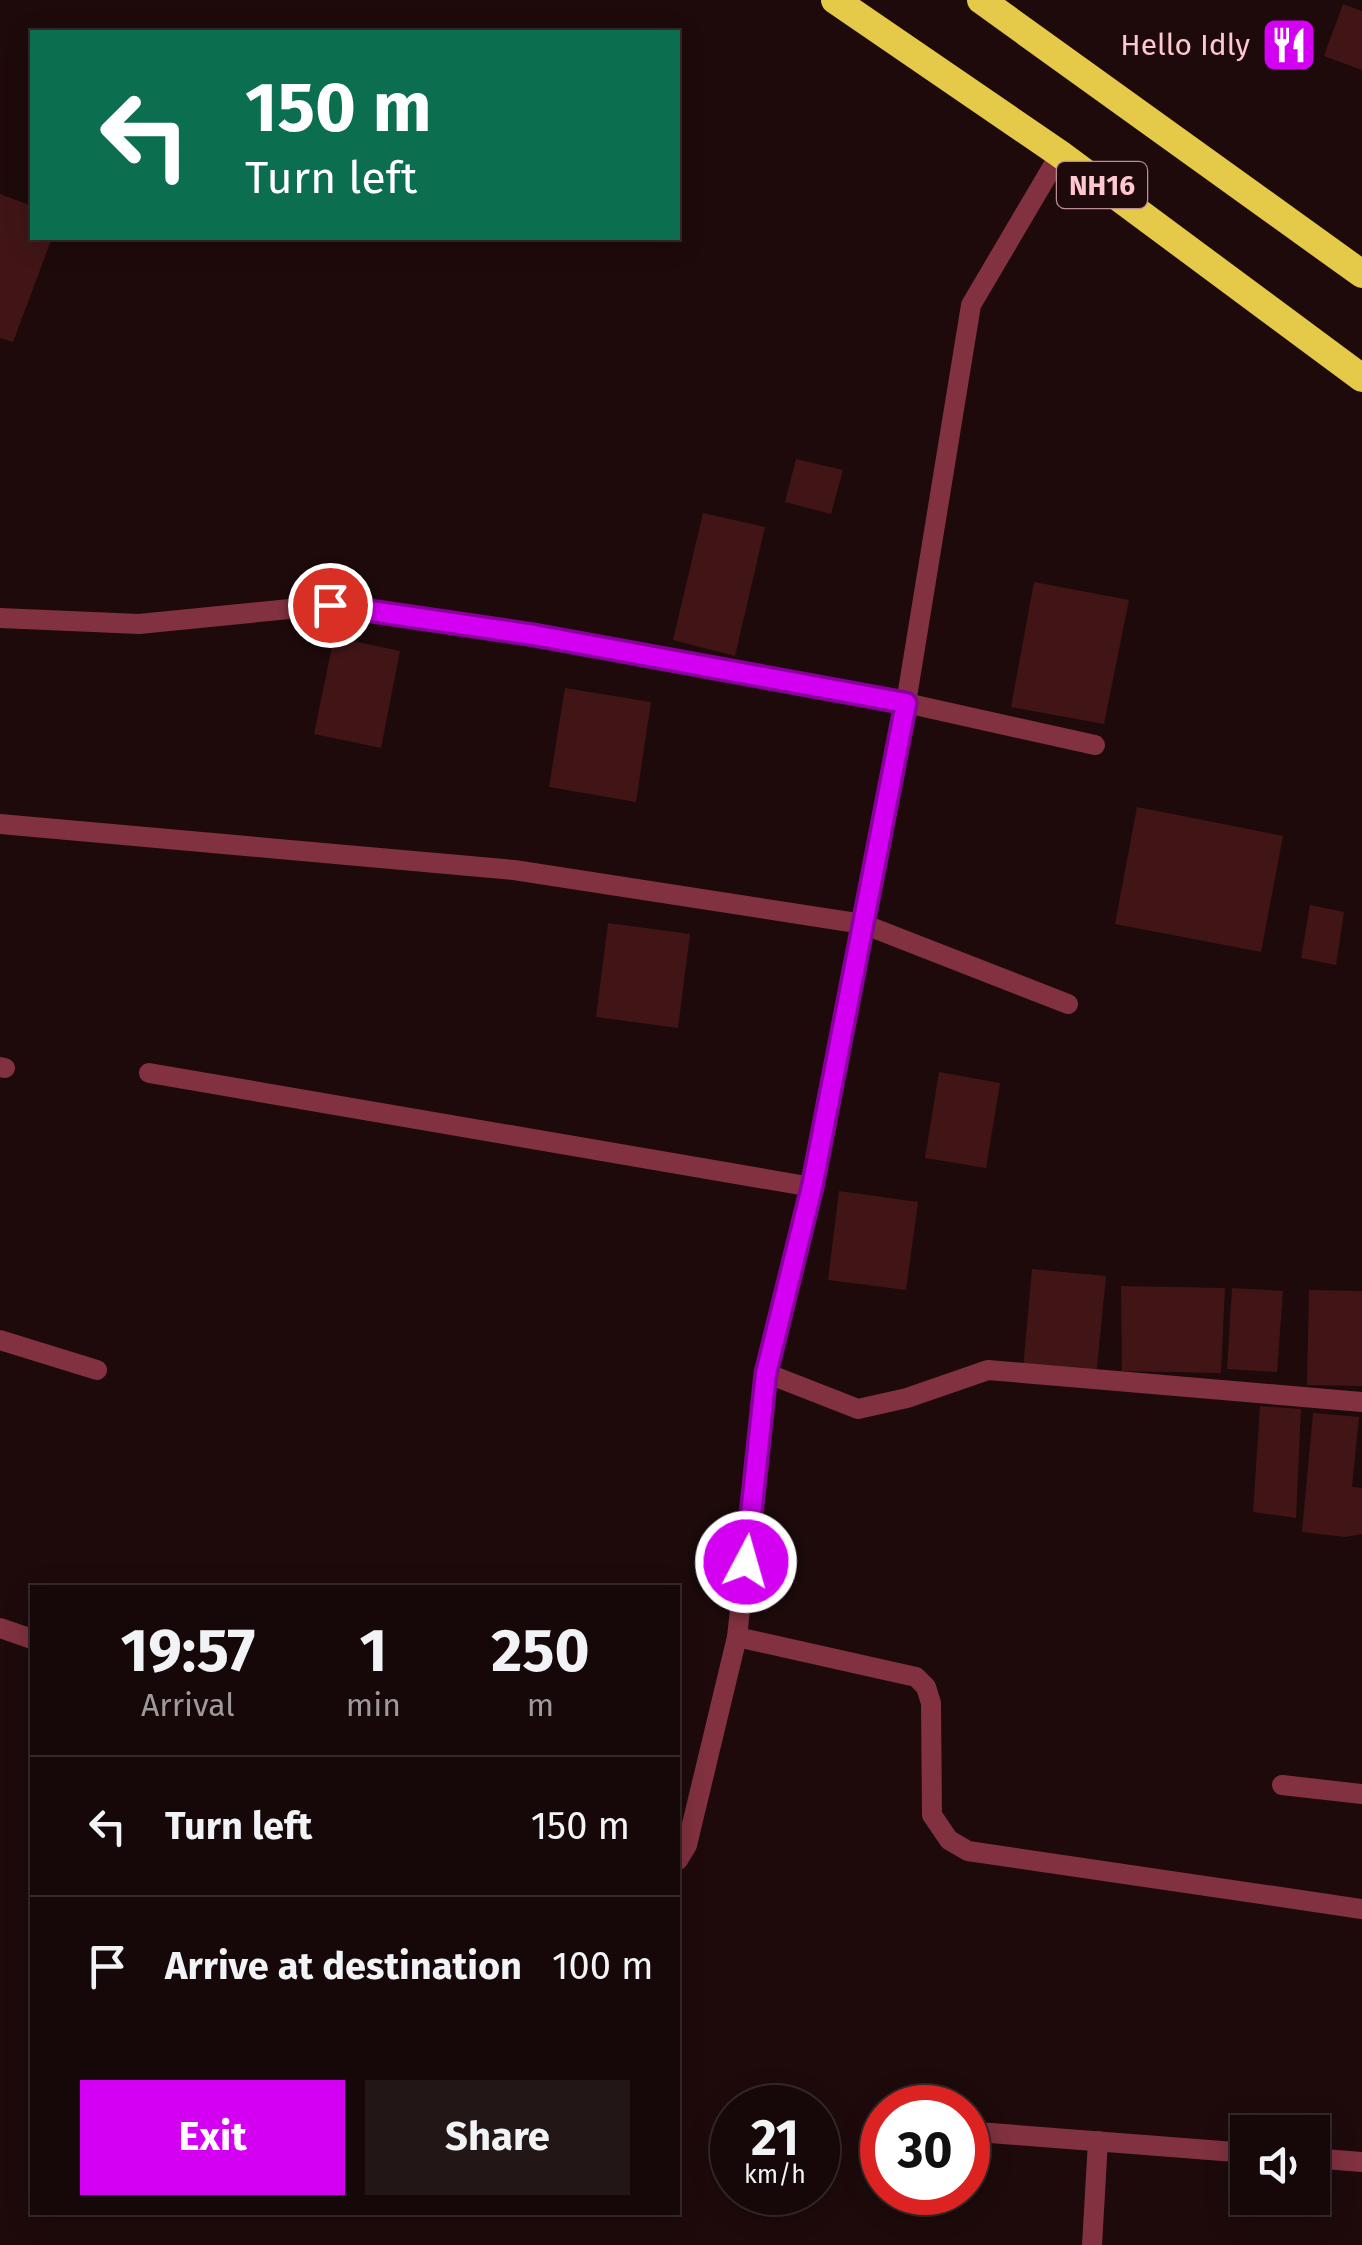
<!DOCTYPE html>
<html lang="en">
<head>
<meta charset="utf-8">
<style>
	:root { --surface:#160808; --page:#231616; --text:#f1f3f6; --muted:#9e9a9c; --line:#352929; --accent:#d300f2 }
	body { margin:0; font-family:"Fira Sans",sans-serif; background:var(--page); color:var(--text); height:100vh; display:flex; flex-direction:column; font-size:38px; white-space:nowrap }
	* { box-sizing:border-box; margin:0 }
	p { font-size:32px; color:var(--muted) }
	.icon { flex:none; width:55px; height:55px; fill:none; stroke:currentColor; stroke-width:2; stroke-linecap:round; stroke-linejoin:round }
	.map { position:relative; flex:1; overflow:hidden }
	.panel { position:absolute; left:30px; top:1585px; width:650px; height:630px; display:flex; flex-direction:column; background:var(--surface); border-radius:0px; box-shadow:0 5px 25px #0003,0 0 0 2px var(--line) }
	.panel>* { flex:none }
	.top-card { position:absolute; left:30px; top:30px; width:650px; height:210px; border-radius:0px; box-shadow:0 5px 25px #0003,0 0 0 2px var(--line); background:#0b6e4f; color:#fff; overflow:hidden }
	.controls { position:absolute; left:1230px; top:2115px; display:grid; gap:20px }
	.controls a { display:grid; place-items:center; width:100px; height:100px; border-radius:0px; background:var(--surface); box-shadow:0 5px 25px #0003,0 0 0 2px var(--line); font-size:50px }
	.speed { position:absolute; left:710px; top:2085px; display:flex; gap:20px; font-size:50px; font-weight:700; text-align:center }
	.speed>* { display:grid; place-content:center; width:130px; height:130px; border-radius:50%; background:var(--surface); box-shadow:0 5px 25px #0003,0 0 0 2px var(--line); line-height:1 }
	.speed small { font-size:25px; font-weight:400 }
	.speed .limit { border:15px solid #d22; background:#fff; color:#111 }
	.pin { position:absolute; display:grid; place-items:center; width:85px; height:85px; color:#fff; margin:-42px; border:5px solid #fff; border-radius:50%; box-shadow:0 2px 10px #0007 }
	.me { position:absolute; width:110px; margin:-55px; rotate:6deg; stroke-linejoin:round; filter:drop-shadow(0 0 8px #0008) }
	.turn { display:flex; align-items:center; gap:35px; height:210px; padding:0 50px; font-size:45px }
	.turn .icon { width:130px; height:130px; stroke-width:2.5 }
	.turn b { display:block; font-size:70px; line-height:85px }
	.eta { display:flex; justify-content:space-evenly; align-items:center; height:170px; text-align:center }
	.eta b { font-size:60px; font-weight:700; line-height:70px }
	.primary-button { display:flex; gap:20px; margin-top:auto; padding:20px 50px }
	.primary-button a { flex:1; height:115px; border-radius:0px; background:var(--accent); color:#fff; font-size:40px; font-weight:700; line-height:115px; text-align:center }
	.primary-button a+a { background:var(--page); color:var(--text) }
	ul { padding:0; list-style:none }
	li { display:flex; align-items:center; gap:30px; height:140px; padding:0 50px; border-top:2px solid var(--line) }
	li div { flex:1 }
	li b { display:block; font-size:38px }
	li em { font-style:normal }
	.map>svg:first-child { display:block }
	.building { fill:#411516 }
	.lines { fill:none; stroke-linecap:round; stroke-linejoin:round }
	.minor { stroke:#813140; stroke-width:20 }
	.trunk { stroke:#e4ca48; stroke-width:28 }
	.route-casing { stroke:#89009d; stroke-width:25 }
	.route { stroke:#d300f2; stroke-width:18 }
	.labels { text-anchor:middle; stroke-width:10; stroke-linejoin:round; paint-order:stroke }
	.shield { fill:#1e0a0b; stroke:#bc8e94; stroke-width:2.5 }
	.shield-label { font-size:28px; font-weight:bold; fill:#ffc7ce }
	.poi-label { font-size:30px; fill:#ffc7ce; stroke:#1e0a0b; text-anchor:end }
</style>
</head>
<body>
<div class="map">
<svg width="1362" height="2245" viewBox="0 0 1362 2245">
	<rect width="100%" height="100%" fill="#1e0a0b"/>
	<g class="building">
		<polygon points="1343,4 1362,11 1362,70 1324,56"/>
		<polygon points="0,194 32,206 32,238 52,238 13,342 0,338"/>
		<polygon points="796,459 843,470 831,514 785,502"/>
		<polygon points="703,513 765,527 735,656 673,640"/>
		<polygon points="1034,582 1129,600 1104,724 1011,707"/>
		<polygon points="334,637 400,651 381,748 314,734"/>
		<polygon points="565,688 651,702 636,802 549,787"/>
		<polygon points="1137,807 1283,836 1261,952 1115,924"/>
		<polygon points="1310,905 1344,912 1336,965 1301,958"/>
		<polygon points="608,923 690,934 678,1028 596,1017"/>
		<polygon points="939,1072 1000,1083 986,1168 925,1158"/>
		<polygon points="839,1191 918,1202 906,1290 828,1280"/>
		<polygon points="1032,1269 1106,1276 1096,1377 1023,1369"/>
		<polygon points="1121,1286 1225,1288 1221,1373 1122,1371"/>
		<polygon points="1232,1288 1283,1291 1277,1372 1227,1369"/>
		<polygon points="1309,1290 1362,1291 1362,1386 1307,1385"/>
		<polygon points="1260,1406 1301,1409 1296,1518 1253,1512"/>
		<polygon points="1313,1413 1359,1417 1352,1487 1362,1488 1362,1534 1345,1537 1302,1532"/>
	</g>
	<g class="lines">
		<g class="minor">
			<polyline points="0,618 139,624 330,605 534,635 906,703 1095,745"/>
			<polyline points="0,824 514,870 863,924 1068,1004"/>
			<polyline points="0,1067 5,1068"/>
			<polyline points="149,1073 812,1187"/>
			<polyline points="0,1340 97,1370"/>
			<polyline points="766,1373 858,1409 907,1398 988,1370 1362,1402"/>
			<polyline points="0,1628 32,1639"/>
			<polyline points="737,1637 916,1677 926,1687 931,1703 932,1815 949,1840 968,1851 1362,1909"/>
			<polyline points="1282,1785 1362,1794"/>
			<polyline points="678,1860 687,1845 737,1637 766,1373 812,1187 906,703 971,305 1060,154"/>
			<polyline points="978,2132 1248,2153"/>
			<polyline points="1312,2158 1362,2162"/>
			<polyline points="1092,2245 1098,2141"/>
		</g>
		<g class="trunk">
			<polyline points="835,0 1060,154 1362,378"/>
			<polyline points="981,0 1362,274"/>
		</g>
	</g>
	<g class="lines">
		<g class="route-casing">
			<polyline id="route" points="330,605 534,635 906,703 812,1187 766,1373 746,1562"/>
		</g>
		<use href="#route" class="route"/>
	</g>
	<defs>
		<g id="restaurant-square" transform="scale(2.875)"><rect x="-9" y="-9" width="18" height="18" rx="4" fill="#d300f2" stroke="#1e0a0b"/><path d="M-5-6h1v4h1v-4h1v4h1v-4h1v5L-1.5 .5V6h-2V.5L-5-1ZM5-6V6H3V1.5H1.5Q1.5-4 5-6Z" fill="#fff"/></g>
	</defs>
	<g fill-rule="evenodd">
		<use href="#restaurant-square" x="1289" y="45"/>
	</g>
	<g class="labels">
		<rect class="shield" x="1057" y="162" width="90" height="46" rx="8"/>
		<g class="shield-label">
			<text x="1102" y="195">NH16</text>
		</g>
		<g class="poi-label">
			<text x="1250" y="55">Hello Idly</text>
		</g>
	</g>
</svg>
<div class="controls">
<a><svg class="icon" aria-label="sound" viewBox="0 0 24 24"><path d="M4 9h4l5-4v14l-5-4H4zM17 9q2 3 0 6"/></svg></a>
</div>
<div class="speed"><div>21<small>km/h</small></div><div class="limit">30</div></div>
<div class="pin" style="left:330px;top:605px;background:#d93025"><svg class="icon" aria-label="arrive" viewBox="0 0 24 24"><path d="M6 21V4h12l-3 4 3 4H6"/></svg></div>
<svg class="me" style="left:746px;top:1562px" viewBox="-20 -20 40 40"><circle r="17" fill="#d300f2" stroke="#fff" stroke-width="3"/><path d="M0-11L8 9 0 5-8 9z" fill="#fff"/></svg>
<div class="top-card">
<div class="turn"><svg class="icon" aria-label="left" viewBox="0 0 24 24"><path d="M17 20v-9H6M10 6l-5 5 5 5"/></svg><div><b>150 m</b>Turn left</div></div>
</div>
<section class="panel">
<div class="eta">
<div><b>19:57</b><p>Arrival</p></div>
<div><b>1</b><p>min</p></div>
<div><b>250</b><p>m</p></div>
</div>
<ul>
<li><svg class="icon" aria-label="left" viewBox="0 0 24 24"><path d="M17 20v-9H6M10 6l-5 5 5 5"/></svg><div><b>Turn left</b></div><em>150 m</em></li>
<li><svg class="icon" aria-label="arrive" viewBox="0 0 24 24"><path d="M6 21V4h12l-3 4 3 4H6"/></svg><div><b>Arrive at destination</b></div><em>100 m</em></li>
</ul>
<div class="primary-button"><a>Exit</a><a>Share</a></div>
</section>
</div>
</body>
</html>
